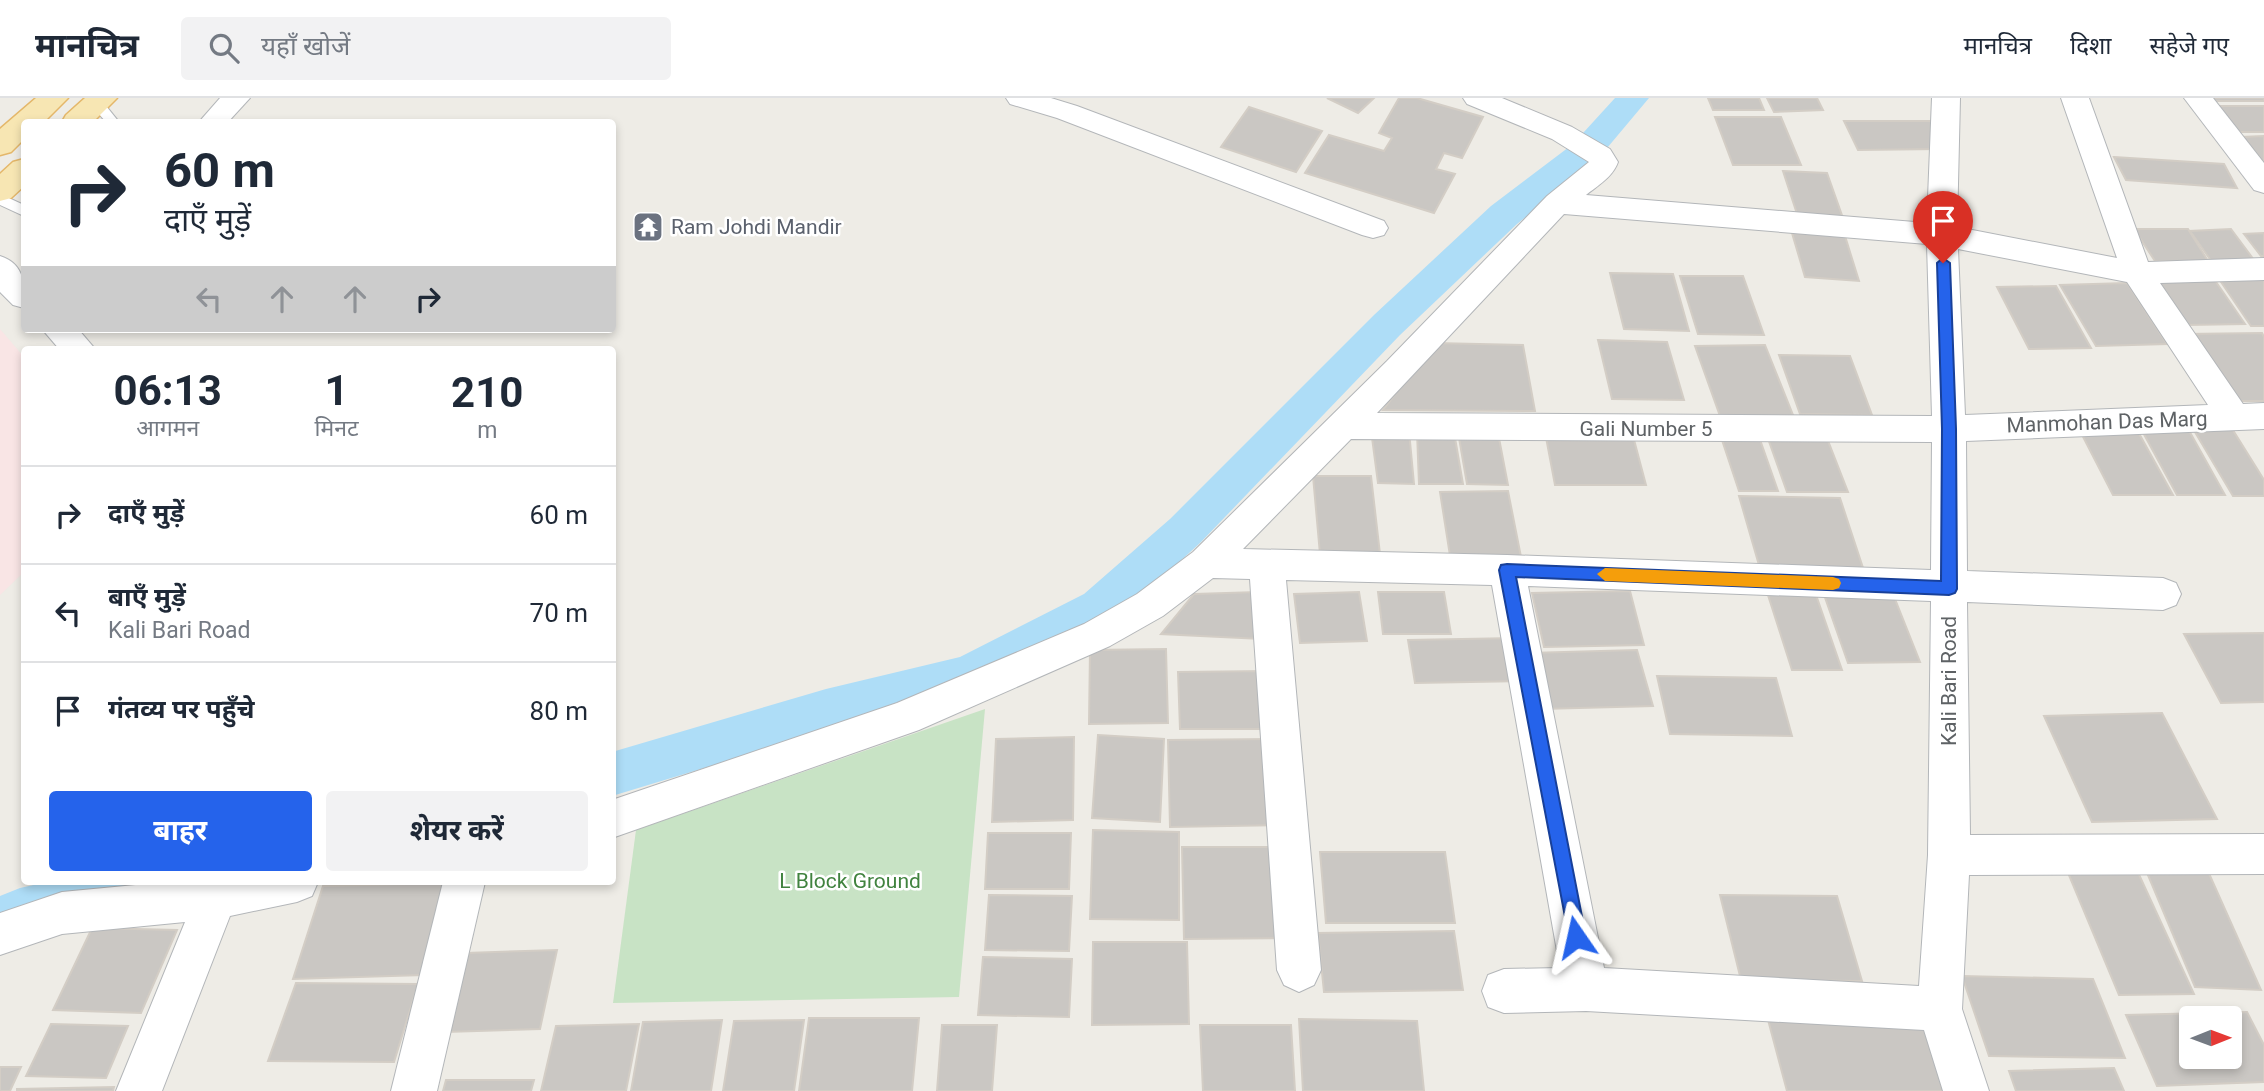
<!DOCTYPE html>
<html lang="hi">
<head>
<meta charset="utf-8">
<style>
	:root { --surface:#fff; --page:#f2f2f3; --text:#1f2937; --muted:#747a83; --line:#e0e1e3; --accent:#2563eb }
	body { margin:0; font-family:Roboto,"Noto Sans Devanagari",sans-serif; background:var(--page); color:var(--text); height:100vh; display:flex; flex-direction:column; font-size:26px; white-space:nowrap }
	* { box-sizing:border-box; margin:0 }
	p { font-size:23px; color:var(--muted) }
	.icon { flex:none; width:38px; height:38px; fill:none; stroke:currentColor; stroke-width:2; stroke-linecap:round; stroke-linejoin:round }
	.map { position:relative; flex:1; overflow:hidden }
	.panel { position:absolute; left:21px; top:248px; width:595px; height:539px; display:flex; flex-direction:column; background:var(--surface); border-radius:7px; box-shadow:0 4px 10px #0003 }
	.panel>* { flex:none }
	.hud { position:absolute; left:21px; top:21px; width:595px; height:214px; border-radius:7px; box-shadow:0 4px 10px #0003; background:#fff; color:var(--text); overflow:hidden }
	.needle { width:46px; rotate:89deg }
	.tools { position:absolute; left:2179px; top:908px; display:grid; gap:14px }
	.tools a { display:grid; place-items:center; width:63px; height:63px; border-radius:7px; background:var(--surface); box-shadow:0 4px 10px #0003; font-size:35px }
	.pin { position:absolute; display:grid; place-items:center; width:60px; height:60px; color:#fff; margin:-72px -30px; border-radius:50% 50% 50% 0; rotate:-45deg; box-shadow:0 0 7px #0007 }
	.pin .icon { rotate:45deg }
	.me { position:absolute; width:77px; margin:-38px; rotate:349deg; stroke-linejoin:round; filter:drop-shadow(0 0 5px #0008) }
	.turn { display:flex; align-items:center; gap:24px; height:147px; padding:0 28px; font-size:32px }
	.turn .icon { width:91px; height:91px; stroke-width:2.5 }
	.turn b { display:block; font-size:49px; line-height:60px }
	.lanes { display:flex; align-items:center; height:66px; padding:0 28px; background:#0003; justify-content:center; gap:35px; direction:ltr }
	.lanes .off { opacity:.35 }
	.eta { display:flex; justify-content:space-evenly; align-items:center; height:119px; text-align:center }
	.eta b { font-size:42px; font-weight:700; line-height:49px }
	.action { display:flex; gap:14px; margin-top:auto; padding:14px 28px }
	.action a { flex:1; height:80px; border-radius:7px; background:var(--accent); color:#fff; font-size:28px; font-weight:700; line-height:80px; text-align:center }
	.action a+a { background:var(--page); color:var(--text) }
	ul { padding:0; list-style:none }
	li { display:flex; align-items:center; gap:21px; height:98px; padding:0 28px; border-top:2px solid var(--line) }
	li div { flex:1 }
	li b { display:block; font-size:26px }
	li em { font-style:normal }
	header { display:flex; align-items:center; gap:42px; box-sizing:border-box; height:98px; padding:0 35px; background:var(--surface); border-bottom:2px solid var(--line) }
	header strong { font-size:33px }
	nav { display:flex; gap:38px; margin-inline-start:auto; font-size:24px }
	.search { width:490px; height:63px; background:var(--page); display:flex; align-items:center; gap:18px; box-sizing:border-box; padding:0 24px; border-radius:7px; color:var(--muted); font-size:26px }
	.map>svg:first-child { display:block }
	.medical { fill:#f9e5e5 }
	.green { fill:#c8e3c5 }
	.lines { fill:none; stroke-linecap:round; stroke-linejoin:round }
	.canal { fill:#aeddf7; fill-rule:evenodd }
	.building { fill:#cac7c3; stroke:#d3cdc5; stroke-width:2; fill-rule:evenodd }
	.service-casing { stroke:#b3b6b9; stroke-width:2 }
	.minor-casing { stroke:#b3b6b9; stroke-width:2 }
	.primary-casing { stroke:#e4b76a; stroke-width:3 }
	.service { fill:#fff; fill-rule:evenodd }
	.minor { fill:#fff; fill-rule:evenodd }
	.primary { fill:#f7e6b3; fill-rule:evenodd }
	.route { fill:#2563eb; stroke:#184099; stroke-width:2 }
	.slow { fill:#f59e0b }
	.labels { text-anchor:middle; stroke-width:5; stroke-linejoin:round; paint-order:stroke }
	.worship-label { font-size:21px; fill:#5b616d; stroke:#fff; text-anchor:start }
	.street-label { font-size:21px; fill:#5e6265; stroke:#fff }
	.park-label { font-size:21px; fill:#41833f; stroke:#fff }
</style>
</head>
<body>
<header>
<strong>मानचित्र</strong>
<div class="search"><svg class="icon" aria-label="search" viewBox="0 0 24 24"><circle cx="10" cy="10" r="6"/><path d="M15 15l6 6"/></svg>यहाँ खोजें</div>
<nav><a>मानचित्र</a><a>दिशा</a><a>सहेजे गए</a></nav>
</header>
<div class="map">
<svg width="2264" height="993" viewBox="0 0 2264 993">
	<rect width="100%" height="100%" fill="#eeece6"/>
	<polygon class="medical" points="0,231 24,259 24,474 0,497"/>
	<polygon class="green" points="985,611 959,899 613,905 636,732"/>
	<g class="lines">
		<g class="canal">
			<polygon points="1615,0 1649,0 1597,62 1517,126 1400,237 1200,445 1116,522 969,597 826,633 612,698 612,654 826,591 960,559 1084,496 1170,421 1374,217 1491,108 1573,46"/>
			<polygon points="47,784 183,784 176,801 158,808 24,839 0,849 0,798 20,790"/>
		</g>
	</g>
	<g class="building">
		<polygon points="1327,0 1374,0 1358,15"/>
		<polygon points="1399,0 1417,0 1483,19 1462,60 1444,55 1436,71 1455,76 1434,115 1305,75 1329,37 1384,53 1392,40 1379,35"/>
		<polygon points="1708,0 1759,0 1764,12 1713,12"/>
		<polygon points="1767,0 1817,0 1823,12 1774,14"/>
		<polygon points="2208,0 2264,0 2264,3 2210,3"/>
		<polygon points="2213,8 2264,8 2264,34 2232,34"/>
		<polygon points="1249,9 1322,33 1296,74 1221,49"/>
		<polygon points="1715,19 1781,19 1801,67 1733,67"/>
		<polygon points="1844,23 1939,23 1939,51 1858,52"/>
		<polygon points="2264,38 2264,68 2242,39"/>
		<polygon points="2114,59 2224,66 2237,90 2126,82"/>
		<polygon points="1783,73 1827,75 1844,123 1799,122"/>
		<polygon points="2134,131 2188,131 2208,163 2155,163"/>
		<polygon points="2231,131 2254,162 2212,164 2190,133"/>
		<polygon points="1792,135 1845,138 1859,183 1805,179"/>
		<polygon points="2264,135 2264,158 2261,158 2244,136"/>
		<polygon points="1610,175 1673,176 1689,233 1624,231"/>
		<polygon points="1680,178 1743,178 1764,237 1698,236"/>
		<polygon points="2264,180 2264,228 2251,228 2219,181"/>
		<polygon points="2214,181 2245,226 2186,227 2156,183"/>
		<polygon points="2127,185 2167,246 2096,248 2060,187"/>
		<polygon points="2056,188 2091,250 2029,251 1997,189"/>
		<polygon points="2262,235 2264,239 2264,303 2227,303 2185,236"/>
		<polygon points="1598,242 1667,244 1684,302 1612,301"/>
		<polygon points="1434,245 1523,247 1535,313 1383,312"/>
		<polygon points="1765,247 1793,317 1720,318 1695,248"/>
		<polygon points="1779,257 1850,258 1872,317 1800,316"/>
		<polygon points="2140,329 2187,329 2225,397 2177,397"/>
		<polygon points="2192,329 2231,329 2264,382 2264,398 2233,398"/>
		<polygon points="2136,330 2173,397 2113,397 2079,331"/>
		<polygon points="1371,332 1409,333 1414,386 1378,385"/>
		<polygon points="1417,334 1454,334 1463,386 1419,386"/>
		<polygon points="1458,334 1498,335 1508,387 1467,386"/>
		<polygon points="1545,334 1633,338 1646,387 1555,387"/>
		<polygon points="1766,335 1825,335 1848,394 1787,394"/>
		<polygon points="1720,336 1758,336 1778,393 1739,393"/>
		<polygon points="1313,378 1371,378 1380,456 1320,456"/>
		<polygon points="1508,393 1522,464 1451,464 1440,394"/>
		<polygon points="1739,398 1840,400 1865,476 1761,474"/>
		<polygon points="1822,491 1891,491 1920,564 1848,565"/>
		<polygon points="1630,493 1644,547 1544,549 1532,495"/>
		<polygon points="1258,494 1261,541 1161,536 1194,496"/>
		<polygon points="1359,494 1367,543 1300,545 1294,496"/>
		<polygon points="1378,494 1444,494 1451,536 1383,536"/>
		<polygon points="1767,494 1815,494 1842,572 1792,572"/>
		<polygon points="2264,535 2264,604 2221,605 2184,536"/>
		<polygon points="1516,540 1525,583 1415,585 1408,542"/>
		<polygon points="1166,551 1168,625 1089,626 1090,552"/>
		<polygon points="1637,552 1653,608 1542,611 1529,555"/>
		<polygon points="1267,573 1272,631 1180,631 1178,574"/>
		<polygon points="1657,578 1776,580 1792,638 1670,636"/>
		<polygon points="2162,615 2217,721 2092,724 2044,618"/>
		<polygon points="1098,637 1164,641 1160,724 1092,720"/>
		<polygon points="1074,639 1073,722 992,724 996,641"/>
		<polygon points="1273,641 1279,727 1170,729 1168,642"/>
		<polygon points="1093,732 1179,734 1179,822 1090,821"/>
		<polygon points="988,735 1071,735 1069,791 985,791"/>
		<polygon points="1182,749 1279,749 1286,840 1184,841"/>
		<polygon points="1320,754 1445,754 1455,825 1326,825"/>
		<polygon points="2066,770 2136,770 2194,896 2119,897"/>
		<polygon points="2145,770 2207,771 2261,892 2195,889"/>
		<polygon points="450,785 424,877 293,881 323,788"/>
		<polygon points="989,797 1072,798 1069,853 985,852"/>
		<polygon points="1720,797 1837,798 1862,883 1741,882"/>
		<polygon points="92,830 177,832 141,915 53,912"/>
		<polygon points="1454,833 1463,892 1324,894 1318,835"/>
		<polygon points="1093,844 1187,844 1189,926 1092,927"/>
		<polygon points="557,852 540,931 446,934 466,855"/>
		<polygon points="983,859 1072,861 1069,919 978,917"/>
		<polygon points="1962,878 2093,881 2125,960 1989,958"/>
		<polygon points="296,885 418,886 394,964 268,963"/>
		<path d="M 2247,914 L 2264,947 L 2264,984 L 2157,988 L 2126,917 ZM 2191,920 L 2230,920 L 2230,959 L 2191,959 Z"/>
		<polygon points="1767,918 1927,919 1951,993 1787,993"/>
		<polygon points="809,920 919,920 912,993 799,993"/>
		<polygon points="1299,921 1417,923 1424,993 1303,993"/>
		<polygon points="722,922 711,993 631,993 643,924"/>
		<polygon points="804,922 794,993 723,993 734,923"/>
		<polygon points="51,926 128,928 106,980 26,978"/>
		<polygon points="639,926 626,993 541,993 556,928"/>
		<polygon points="942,927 997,927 992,993 937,993"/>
		<polygon points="1200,927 1291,927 1295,993 1203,993"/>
		<polygon points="0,969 21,969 10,993 0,993"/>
		<polygon points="2114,970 2124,993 2016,993 2009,973"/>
		<polygon points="446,982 534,982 531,993 443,993"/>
		<polygon points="114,989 113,993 17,993 17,991"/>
	</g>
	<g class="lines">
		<g class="service-casing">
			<g id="service">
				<polygon points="97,2 102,3 119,24 106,24 90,6"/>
				<polygon points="0,96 24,107 24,118 0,107"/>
			</g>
		</g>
		<g class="minor-casing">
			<g id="minor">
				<polygon points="220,0 250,0 228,24 199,24"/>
				<polygon points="1006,0 1051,0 1077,8 1384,123 1388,130 1384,137 1373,140 1362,137 1057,20 1010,6"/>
				<path d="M 1463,0 L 1502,0 L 1572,29 L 1610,51 L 1618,64 C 1613,79 1597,88 1586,97 L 1927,125 L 1932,0 L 1960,0 L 1957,129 L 2117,160 L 2061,0 L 2089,0 L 2148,164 L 2264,160 L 2264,182 L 2160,185 L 2243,306 L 2264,305 L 2264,331 L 1966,343 L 1967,473 L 2163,480 L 2176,485 L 2181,496 L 2176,507 L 2163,512 L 1967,504 L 1970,737 L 2264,736 L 2264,776 L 1969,777 L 1962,911 L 1989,993 L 1943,993 L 1924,932 L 1586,913 L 1504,915 L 1488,909 L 1482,893 L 1488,877 L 1504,871 L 1560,870 L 1492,487 L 1286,482 L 1321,872 L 1314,887 L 1299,894 L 1284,887 L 1277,872 L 1250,481 L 1213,480 L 1163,518 L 1110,548 L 919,632 L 612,740 L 612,702 L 897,605 L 1084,526 L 1137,496 L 1193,454 L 1387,263 L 1547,98 L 1589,64 L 1552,41 L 1467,6 ZM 1564,116 L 1927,146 L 1932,318 L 1377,315 ZM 1958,151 L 2127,184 L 2208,307 L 1965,317 ZM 1351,341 L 1932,344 L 1931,472 L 1507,457 L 1243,451 ZM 1528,488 L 1931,503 L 1928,757 L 1919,888 L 1604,870 Z"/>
				<polygon points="2184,0 2213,0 2264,65 2264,95 2254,92"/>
				<path d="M 0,158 C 26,166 24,188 24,210 L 13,207 L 0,194 Z"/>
				<polygon points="42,231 78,231 96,252 60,252"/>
				<polygon points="167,784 318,784 312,798 297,804 230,818 162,993 116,993 185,824 62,836 0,857 0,815 62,794"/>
				<polygon points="443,784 485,784 437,993 391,993"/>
			</g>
		</g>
		<g class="primary-casing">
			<g id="primary">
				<polygon points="36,0 68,0 44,24 24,24 24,41 11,54 0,57 0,31"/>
				<polygon points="85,0 117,0 93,24 62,24 66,17"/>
				<polygon points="24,61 24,88 11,100 0,103 0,76 13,64"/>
			</g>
		</g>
		<use href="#service" class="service"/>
		<use href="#minor" class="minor"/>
		<use href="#primary" class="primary"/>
	</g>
	<polygon class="route" points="1943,160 1950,165 1956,331 1957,491 1955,495 1949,497 1516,479 1586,839 1583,845 1576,848 1570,845 1499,472 1501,467 1507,466 1941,483 1942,331 1937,165"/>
	<polygon class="slow" points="1605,470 1833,479 1839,481 1841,485 1839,490 1833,492 1605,483 1597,476"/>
	<defs>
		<g id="temple-square" transform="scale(1.575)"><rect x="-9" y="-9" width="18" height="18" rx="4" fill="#6b7280" stroke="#fff"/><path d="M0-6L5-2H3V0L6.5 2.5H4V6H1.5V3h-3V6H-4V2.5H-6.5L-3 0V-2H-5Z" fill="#fff"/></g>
	</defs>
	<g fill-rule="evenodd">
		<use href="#temple-square" x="648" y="129"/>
	</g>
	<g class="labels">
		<g class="worship-label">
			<text x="671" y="136">Ram Johdi Mandir</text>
		</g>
		<g class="street-label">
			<text transform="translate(2107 324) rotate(-2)" y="7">Manmohan Das Marg</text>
			<text x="1646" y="338">Gali Number 5</text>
			<text transform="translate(1949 583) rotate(-90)" y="7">Kali Bari Road</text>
		</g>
		<g class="park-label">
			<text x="850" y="790">L Block Ground</text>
		</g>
	</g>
</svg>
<div class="tools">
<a><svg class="needle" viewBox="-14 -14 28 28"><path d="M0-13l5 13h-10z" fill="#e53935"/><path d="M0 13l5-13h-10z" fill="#747a83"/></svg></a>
</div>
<div class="pin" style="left:1943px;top:165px;background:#d93025"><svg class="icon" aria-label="arrive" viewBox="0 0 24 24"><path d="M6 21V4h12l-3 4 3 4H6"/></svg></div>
<svg class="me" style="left:1576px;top:839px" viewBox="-20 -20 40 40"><path d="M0-17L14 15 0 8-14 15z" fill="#2563eb" stroke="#fff" stroke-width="4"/></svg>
<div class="hud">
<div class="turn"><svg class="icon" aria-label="right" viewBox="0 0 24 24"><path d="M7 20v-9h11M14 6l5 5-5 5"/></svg><div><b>60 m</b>दाएँ मुड़ें</div></div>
<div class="lanes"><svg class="icon off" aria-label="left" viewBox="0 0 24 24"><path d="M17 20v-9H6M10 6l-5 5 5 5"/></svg><svg class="icon off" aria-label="ahead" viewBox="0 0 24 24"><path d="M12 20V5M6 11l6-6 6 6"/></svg><svg class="icon off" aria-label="ahead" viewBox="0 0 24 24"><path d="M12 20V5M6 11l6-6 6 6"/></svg><svg class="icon" aria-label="right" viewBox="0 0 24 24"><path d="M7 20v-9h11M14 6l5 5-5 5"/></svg></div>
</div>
<section class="panel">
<div class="eta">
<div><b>06:13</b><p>आगमन</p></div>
<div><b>1</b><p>मिनट</p></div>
<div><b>210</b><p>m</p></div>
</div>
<ul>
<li><svg class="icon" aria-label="right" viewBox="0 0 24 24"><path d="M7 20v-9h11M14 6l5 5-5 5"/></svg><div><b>दाएँ मुड़ें</b></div><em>60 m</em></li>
<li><svg class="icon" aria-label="left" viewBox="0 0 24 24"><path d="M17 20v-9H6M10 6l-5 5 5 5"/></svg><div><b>बाएँ मुड़ें</b><p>Kali Bari Road</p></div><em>70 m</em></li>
<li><svg class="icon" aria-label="arrive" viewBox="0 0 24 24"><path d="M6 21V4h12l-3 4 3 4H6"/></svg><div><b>गंतव्य पर पहुँचे</b></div><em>80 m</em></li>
</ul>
<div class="action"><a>बाहर</a><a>शेयर करें</a></div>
</section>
</div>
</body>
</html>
